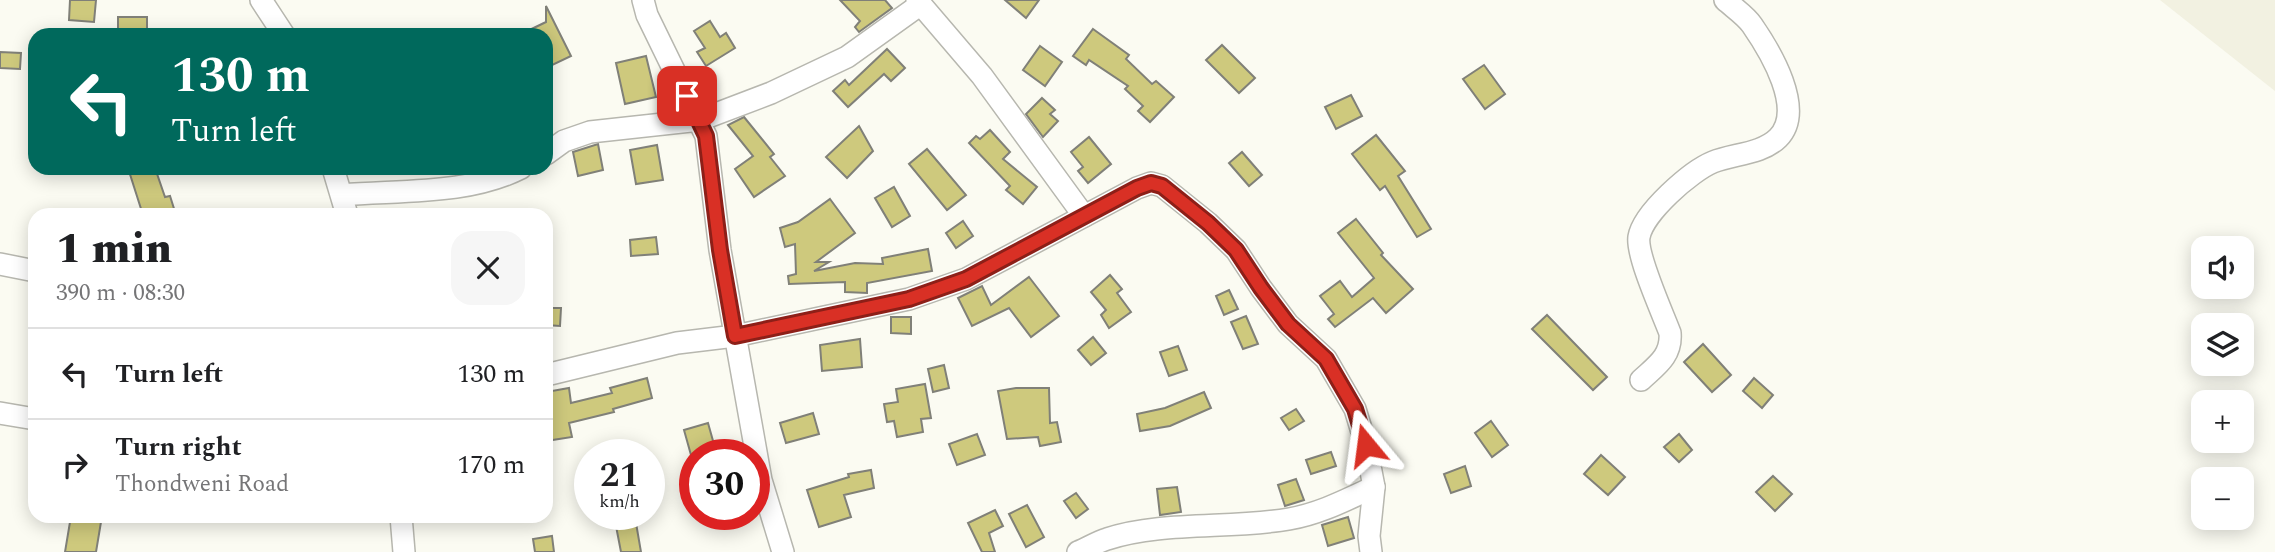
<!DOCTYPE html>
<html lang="en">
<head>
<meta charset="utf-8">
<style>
	:root { --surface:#fff; --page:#f6f6f6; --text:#202124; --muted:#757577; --line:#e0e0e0 }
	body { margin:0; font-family:Spectral,serif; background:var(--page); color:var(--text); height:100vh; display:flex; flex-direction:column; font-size:26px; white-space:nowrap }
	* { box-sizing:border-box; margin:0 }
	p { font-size:23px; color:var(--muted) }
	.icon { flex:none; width:38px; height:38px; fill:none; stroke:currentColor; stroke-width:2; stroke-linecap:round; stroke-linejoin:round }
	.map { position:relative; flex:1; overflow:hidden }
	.sheet { position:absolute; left:28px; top:208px; width:525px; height:315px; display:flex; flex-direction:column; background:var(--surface); border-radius:21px; box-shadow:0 4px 18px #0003 }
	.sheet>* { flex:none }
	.banner { position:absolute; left:28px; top:28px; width:525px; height:147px; border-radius:21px; box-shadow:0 4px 18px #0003; background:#00695c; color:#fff; overflow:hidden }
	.tools { position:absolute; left:2191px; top:236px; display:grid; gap:14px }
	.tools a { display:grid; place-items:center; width:63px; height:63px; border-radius:14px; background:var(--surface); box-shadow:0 4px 18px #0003; font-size:35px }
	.speed { position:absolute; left:574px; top:439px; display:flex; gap:14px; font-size:35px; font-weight:700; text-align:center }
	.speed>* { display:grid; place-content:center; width:91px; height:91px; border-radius:50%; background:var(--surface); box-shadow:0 4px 18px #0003; line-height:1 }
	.speed small { font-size:18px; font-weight:400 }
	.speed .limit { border:10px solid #d22; background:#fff; color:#111 }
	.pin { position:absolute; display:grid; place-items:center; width:60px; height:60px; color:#fff; margin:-30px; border-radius:14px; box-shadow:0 4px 10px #0006 }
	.me { position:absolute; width:77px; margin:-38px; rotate:344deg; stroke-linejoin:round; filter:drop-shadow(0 0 5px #0008) }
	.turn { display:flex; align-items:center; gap:24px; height:147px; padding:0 28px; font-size:32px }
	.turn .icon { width:91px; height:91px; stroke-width:2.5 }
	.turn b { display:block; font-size:49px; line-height:60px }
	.round { display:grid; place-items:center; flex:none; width:74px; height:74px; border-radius:21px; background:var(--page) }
	.head { display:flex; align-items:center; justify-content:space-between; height:119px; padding:0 28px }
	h1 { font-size:42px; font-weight:800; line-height:52px }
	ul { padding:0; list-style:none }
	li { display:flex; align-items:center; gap:21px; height:91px; padding:0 28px; border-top:2px solid var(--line) }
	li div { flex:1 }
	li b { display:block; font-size:26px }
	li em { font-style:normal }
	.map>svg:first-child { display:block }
	.built { fill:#f2f1e1 }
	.building { fill:#cec97d; stroke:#808078; stroke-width:2 }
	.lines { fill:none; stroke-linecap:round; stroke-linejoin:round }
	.minor-casing { stroke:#b7b7af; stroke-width:24 }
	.minor { stroke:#fff; stroke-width:21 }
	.route-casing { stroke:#8d1f18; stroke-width:18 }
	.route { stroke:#d93025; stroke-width:12 }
</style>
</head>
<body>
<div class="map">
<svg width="2275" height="552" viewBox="0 0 2275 552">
	<rect width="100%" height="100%" fill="#fbfbf2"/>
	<polygon class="built" points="2160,0 2275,0 2275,91"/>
	<g class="building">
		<polygon points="70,0 96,0 94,22 69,20"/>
		<polygon points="840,0 885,0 892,8 859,32 855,27 860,21"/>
		<polygon points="1005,0 1039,0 1026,18"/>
		<polygon points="546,6 571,56 546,68 546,35 519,35 546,22"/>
		<rect x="118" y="17" width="29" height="18"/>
		<polygon points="710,21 720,37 726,33 735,48 706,66 697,52 705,48 694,31"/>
		<polygon points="1093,29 1129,55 1126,59 1152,84 1156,81 1174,97 1150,122 1138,111 1143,106 1125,89 1128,86 1089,60 1086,65 1073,56"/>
		<polygon points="1222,45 1255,78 1239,93 1206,60"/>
		<polygon points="1040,46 1062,62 1045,86 1023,70"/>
		<polygon points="887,49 905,68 891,81 884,74 848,107 833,91 845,80 849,85"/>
		<polygon points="0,52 21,53 20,69 0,68"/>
		<polygon points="646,56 656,97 625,104 616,63"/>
		<polygon points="1484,65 1505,94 1485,109 1463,79"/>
		<polygon points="1351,95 1362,116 1336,129 1325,107"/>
		<polygon points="1042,98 1055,110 1050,114 1058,121 1043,137 1026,114"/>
		<polygon points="744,117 774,154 770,157 785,176 754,197 735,169 753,156 728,125"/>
		<polygon points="859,126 873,151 847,178 826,157"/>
		<polygon points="990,130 1010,152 1003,159 1037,187 1023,204 1006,190 1010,186 969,143 976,136 980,139"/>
		<polygon points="1376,135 1405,171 1398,176 1431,229 1417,237 1385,186 1380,190 1352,154"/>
		<polygon points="1089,137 1111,164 1088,183 1078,171 1083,167 1071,152"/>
		<polygon points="598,144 603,170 578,176 573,152"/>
		<polygon points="657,145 663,180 636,184 630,150"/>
		<polygon points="927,149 966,195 947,210 909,164"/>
		<polygon points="1242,152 1262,175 1249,186 1229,163"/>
		<polygon points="128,168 155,168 165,197 170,196 176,215 143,215"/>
		<polygon points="894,187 910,216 892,227 875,198"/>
		<polygon points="830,199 855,233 816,262 829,262 814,271 855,263 883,264 882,258 928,249 932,271 867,283 867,293 845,292 845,282 789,284 788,276 796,274 795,244 785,247 780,228 798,222"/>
		<polygon points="1356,219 1383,253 1381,255 1413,289 1386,313 1373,298 1335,327 1328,319 1334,314 1320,296 1340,281 1352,297 1374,278 1338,233"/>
		<polygon points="963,221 973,236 956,248 946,233"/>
		<polygon points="656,237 658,254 631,256 630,240"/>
		<polygon points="1110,275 1122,289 1117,293 1131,312 1109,328 1101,315 1106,310 1091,292"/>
		<polygon points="1029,277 1059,316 1031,337 1009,308 972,326 958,298 982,286 991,305"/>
		<polygon points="1229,290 1238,309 1224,315 1216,296"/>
		<polygon points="546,308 561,308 560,326 546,325"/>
		<polygon points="1547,315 1607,377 1593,390 1532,329"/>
		<polygon points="1246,316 1258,344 1243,349 1231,322"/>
		<polygon points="891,317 911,317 911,334 891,333"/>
		<polygon points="1093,337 1106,353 1091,365 1078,350"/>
		<polygon points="860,339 862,367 822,371 820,345"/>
		<polygon points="1703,344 1731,375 1712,392 1684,362"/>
		<polygon points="1178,346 1187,370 1169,376 1160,352"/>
		<polygon points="944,365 949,388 933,392 928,369"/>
		<polygon points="647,378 652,398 613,409 614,412 569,423 572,437 546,441 546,392 569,388 571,403 612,393 610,388"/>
		<polygon points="1754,378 1773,395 1762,408 1743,391"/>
		<polygon points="925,384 931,418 921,419 923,432 897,437 894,421 887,422 884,404 898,402 896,389"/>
		<polygon points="1016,388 1049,388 1050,423 1057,422 1061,442 1040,446 1038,437 1007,439 998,391"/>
		<polygon points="1204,392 1211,408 1170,426 1140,431 1137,414 1165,408"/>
		<polygon points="1296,409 1304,421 1289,430 1281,418"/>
		<polygon points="813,413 819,434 786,443 780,423"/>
		<polygon points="1491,421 1508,445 1492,457 1475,433"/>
		<polygon points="708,423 717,455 691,455 684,430"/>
		<polygon points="977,434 985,455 957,465 949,444"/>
		<polygon points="1679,434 1692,450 1679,462 1664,447"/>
		<polygon points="1331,452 1336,466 1311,474 1306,460"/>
		<polygon points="1601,455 1625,477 1608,495 1584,474"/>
		<polygon points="1465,466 1471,486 1451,493 1444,474"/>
		<polygon points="871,470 874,488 844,495 851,517 819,527 807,490 849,477 848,474"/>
		<polygon points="1773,476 1792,494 1775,511 1756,492"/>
		<polygon points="1296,479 1304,500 1285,506 1278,485"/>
		<polygon points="1177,487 1181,512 1160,515 1157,489"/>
		<polygon points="1076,493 1088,509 1076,518 1064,501"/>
		<polygon points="1027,505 1044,537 1026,547 1009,514"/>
		<polygon points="995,510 1003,526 989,533 995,552 982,552 968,523"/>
		<polygon points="71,516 102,516 96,552 65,552"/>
		<polygon points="1348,517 1354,538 1328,546 1322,525"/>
		<polygon points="636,523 641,552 621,552 616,526"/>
		<polygon points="552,536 554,552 535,552 533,539"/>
	</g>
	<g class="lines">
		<g class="minor-casing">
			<g id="minor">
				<polyline points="261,0 284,35"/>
				<polyline points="643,0 647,15 706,136 720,250 761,480 783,552"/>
				<polyline points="917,0 982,76 1084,216"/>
				<polyline points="546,154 564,141 590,132 700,120 771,93 847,57 921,4"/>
				<polyline points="333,168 347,215"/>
				<path d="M 342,195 C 401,190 468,195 521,168"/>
				<polyline points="0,264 35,271"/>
				<polyline points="546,375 677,343 735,336 909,299 966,279 1137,188 1151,183 1162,186 1208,223 1236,250 1261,288 1288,324 1326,359 1355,409 1366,445 1374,487 1369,536 1371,552"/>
				<path d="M 1641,380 C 1656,366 1672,356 1670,333 C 1663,314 1636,255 1639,237 C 1643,213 1691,171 1713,162 C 1733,154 1762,154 1778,138 C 1806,110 1770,51 1752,25 C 1746,16 1734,8 1725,0"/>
				<polyline points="0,413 35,419"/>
				<polyline points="401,516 404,552"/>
				<path d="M 1078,552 C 1088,548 1097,542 1107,539 C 1161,521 1232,529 1289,519 C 1319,514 1346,500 1374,487"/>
			</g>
		</g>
		<use href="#minor" class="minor"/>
	</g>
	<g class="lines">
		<g class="route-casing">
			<polyline id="route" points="687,96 706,136 720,250 735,336 909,299 966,279 1137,188 1151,183 1162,186 1208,223 1236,250 1261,288 1288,324 1326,359 1355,409 1366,445"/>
		</g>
		<use href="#route" class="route"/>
	</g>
</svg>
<div class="tools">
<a><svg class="icon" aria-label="sound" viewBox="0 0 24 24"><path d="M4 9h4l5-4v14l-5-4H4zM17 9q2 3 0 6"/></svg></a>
<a><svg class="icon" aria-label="layers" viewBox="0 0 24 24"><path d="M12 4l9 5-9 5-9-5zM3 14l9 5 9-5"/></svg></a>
<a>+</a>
<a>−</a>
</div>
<div class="speed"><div>21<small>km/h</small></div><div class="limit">30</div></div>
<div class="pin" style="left:687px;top:96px;background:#d93025"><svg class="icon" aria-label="arrive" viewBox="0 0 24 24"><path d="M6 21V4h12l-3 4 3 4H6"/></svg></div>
<svg class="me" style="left:1366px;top:445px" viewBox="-20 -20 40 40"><path d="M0-17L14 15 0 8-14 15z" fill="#d93025" stroke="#fff" stroke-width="4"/></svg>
<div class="banner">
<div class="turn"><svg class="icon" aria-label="left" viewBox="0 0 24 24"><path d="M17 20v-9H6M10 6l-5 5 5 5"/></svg><div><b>130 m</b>Turn left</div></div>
</div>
<section class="sheet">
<div class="head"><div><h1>1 min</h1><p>390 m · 08:30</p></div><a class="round"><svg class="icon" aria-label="close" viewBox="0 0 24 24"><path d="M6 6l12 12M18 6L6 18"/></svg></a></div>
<ul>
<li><svg class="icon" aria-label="left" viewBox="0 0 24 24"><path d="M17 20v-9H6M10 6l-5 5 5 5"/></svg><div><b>Turn left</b></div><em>130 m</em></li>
<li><svg class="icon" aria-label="right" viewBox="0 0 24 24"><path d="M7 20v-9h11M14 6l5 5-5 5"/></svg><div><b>Turn right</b><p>Thondweni Road</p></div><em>170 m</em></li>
</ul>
</section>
</div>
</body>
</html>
